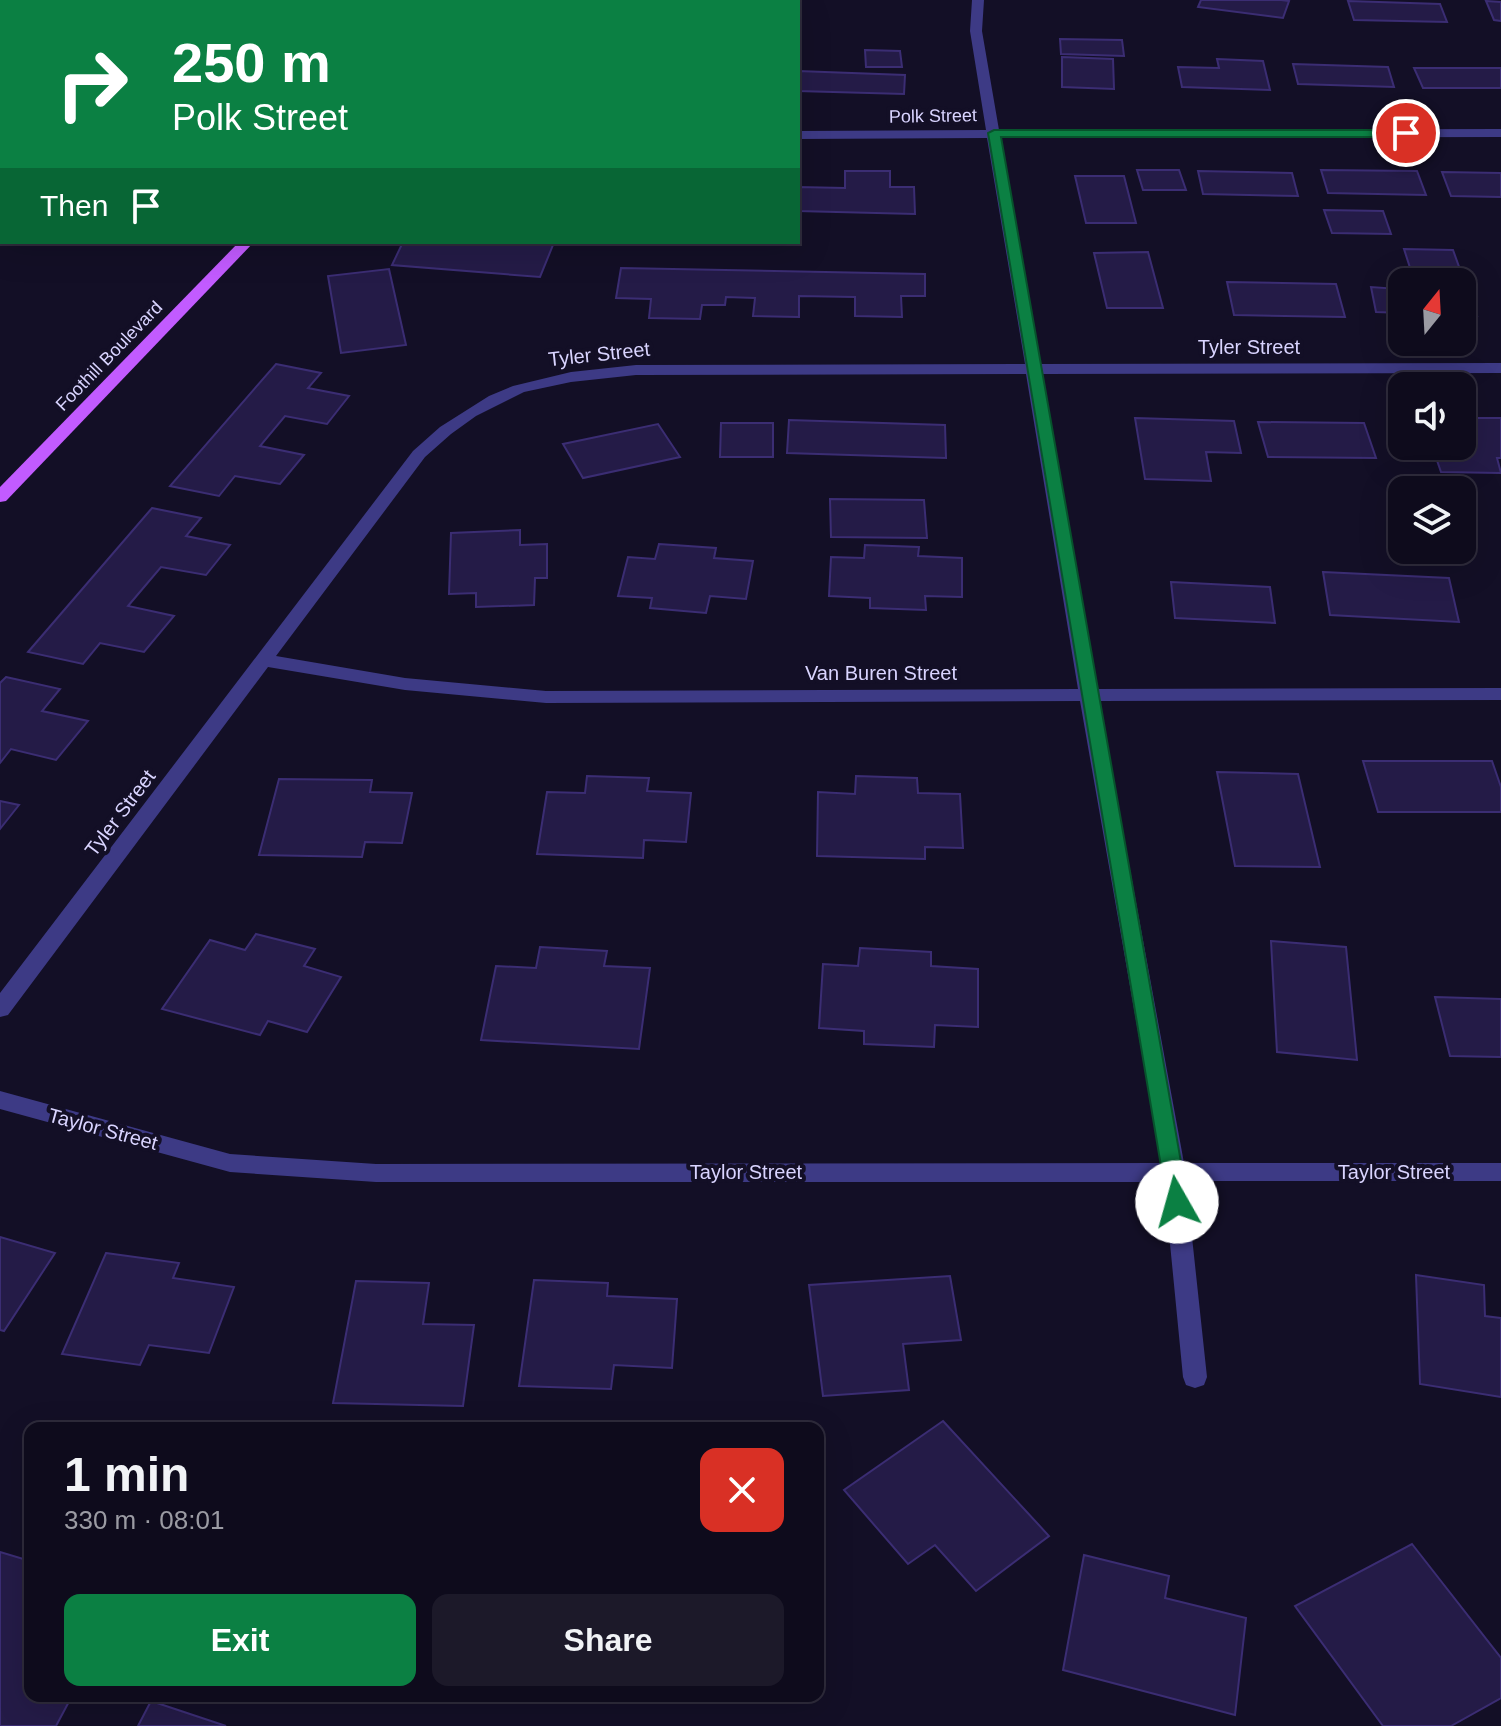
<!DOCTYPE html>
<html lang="en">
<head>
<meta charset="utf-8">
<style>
	:root { --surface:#0e0b1c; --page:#1c1929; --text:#f1f3f6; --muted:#9b9ba3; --line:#2e2b3b; --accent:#0b8043 }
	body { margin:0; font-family:Helvetica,sans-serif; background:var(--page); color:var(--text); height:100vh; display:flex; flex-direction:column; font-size:30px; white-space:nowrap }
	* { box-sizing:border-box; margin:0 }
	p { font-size:26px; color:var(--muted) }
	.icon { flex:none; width:44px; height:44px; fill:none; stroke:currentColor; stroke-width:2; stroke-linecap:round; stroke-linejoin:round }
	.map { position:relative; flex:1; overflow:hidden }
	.drawer { position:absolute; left:24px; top:1422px; width:800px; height:280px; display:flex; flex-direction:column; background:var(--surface); border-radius:16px; box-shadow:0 8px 32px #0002,0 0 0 2px var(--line) }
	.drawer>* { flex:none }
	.hud { position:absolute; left:0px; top:0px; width:800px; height:244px; box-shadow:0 8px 32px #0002,0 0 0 2px var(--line); background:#0b8043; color:#fff; overflow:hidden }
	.needle { width:52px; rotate:18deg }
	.buttons { position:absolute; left:1388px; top:268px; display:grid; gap:16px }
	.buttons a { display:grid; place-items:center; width:88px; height:88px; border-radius:16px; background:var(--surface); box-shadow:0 8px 32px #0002,0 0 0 2px var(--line); font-size:40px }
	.pin { position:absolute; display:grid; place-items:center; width:68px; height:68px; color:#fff; margin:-34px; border:4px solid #fff; border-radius:50%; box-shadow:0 2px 8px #0007 }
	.me { position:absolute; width:88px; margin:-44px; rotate:353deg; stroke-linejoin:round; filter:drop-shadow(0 0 6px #0008) }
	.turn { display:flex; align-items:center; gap:28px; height:168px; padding:0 40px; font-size:36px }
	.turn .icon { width:104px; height:104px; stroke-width:2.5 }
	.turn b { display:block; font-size:56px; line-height:68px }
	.then { display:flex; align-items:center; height:76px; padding:0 40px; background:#0003; gap:16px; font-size:30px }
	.round { display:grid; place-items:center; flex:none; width:84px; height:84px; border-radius:16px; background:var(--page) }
	.summary { display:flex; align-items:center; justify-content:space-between; height:136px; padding:0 40px }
	h1 { font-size:48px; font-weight:800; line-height:60px }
	.cta { display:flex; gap:16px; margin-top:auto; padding:16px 40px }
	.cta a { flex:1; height:92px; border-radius:16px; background:var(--accent); color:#fff; font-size:32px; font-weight:800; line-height:92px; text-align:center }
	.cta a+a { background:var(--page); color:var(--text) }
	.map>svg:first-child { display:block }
	.building { fill:#241b47; stroke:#3b2d73; stroke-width:2 }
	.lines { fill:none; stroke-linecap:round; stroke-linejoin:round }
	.minor { fill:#3d3a85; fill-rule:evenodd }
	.major { fill:#c25bff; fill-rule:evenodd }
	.route { fill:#0b8043; stroke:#07532c; stroke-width:2 }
	.labels { text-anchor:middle; stroke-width:8; stroke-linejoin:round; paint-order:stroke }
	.far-street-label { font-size:18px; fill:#d9d4ff; stroke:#130f26 }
	.street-label { font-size:20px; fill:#d9d4ff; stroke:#130f26 }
</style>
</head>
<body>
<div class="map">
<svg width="1501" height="1726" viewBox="0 0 1501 1726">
	<rect width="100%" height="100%" fill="#130f26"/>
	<g class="building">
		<polygon points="127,0 241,0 254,2 140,2"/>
		<polygon points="1201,0 1281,0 1289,1 1283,18 1198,7"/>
		<polygon points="1348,1 1440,4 1447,22 1354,20"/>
		<polygon points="1486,1 1501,2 1501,21 1494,20"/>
		<polygon points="1060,39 1122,40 1124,56 1061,54"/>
		<polygon points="865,50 900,51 902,67 866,67"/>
		<polygon points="1062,57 1113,59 1114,89 1062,87"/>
		<polygon points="1217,59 1263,61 1270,90 1182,87 1178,67 1219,68"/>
		<polygon points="1293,64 1388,67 1394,87 1298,84"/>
		<polygon points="1414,68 1501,68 1501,88 1423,88"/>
		<polygon points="798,71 905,75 904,94 798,91"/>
		<polygon points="1137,170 1179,170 1186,190 1143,190"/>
		<polygon points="1321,170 1417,171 1426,195 1328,193"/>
		<polygon points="845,171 890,171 890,187 914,187 915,214 798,211 798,187 845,188"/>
		<polygon points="1198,171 1292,173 1298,196 1203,194"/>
		<polygon points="1442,172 1501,173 1501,197 1451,196"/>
		<polygon points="1075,176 1124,176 1136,223 1086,223"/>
		<polygon points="1324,210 1383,211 1391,234 1332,233"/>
		<polygon points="403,242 511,242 553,245 540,277 392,265"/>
		<polygon points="1404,249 1453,250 1462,275 1412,274"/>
		<polygon points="1148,252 1163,308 1107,308 1094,253"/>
		<polygon points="621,268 925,274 925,296 901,296 902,317 855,316 855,297 799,296 799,317 753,316 755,298 726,297 725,305 702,305 700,319 649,318 651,299 616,298"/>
		<polygon points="389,269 406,345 341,353 328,276"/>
		<polygon points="1395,278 1467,282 1477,316 1462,316 1462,282 1402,282 1402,313 1376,312 1371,287 1398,289"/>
		<polygon points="1227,282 1336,284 1345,317 1234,315"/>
		<polygon points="276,364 321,373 308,388 349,396 327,424 285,416 260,446 304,455 280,484 235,476 219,496 170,486"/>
		<polygon points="1135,418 1234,421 1241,453 1206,452 1211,481 1145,479"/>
		<polygon points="1462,418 1501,418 1501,458 1497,458 1501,473 1441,472 1432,446 1462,446"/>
		<polygon points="789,420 945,425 946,458 787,453"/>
		<polygon points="1258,422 1364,423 1376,458 1268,457"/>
		<polygon points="721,423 773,423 773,457 720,457"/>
		<polygon points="658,424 680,457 583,478 563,444"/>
		<polygon points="830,499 924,500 927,538 831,537"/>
		<polygon points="152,508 201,518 186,536 230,545 206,575 161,567 128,606 174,616 144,652 100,643 83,664 28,652"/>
		<polygon points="520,530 520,545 547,544 547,578 535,578 534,605 476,607 476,593 449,594 451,533"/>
		<polygon points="659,544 716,548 714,558 753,561 746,599 710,596 706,613 650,608 652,598 618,596 628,557 655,559"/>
		<polygon points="865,545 919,547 918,556 962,558 962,597 925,596 926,610 870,608 870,598 829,596 831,557 864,558"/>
		<polygon points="1323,572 1449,578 1459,622 1330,615"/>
		<polygon points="1171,582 1270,587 1275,623 1175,618"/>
		<polygon points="6,677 60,689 42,711 88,721 56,760 11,749 0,763 0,683"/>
		<polygon points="1363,761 1492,761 1501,787 1501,812 1378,812"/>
		<polygon points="1217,772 1298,774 1320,867 1235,866"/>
		<polygon points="587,776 649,778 647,791 691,793 686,842 644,840 643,858 537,854 547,792 585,793"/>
		<polygon points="856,776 917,778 918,793 960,794 963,848 925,847 925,859 817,856 818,792 855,794"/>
		<polygon points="279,779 372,780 370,792 412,793 402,843 365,842 362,857 259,855"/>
		<polygon points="0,801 19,805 0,829"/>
		<polygon points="256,934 315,949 304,966 341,977 307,1032 268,1021 260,1035 162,1009 210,940 245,950"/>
		<polygon points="1271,941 1346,947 1357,1060 1277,1052"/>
		<polygon points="540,947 607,951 604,966 650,968 639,1049 481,1040 496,966 536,968"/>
		<polygon points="860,948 931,952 931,966 978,969 978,1027 935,1025 934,1047 864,1044 864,1031 819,1028 823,964 858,966"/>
		<polygon points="1435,997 1501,999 1501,1057 1450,1056"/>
		<polygon points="0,1237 55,1253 4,1331 0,1330"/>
		<polygon points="106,1253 179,1263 173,1278 234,1287 209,1353 149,1345 140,1365 62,1354"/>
		<polygon points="1416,1275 1484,1285 1485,1316 1501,1318 1501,1397 1420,1384"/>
		<polygon points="950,1276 961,1340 903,1344 909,1390 823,1396 809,1285"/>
		<polygon points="534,1280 608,1283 607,1296 677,1299 672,1368 614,1365 611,1389 519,1386"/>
		<polygon points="356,1281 429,1283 423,1324 474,1325 463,1406 333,1403"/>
		<polygon points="943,1421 1049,1536 976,1591 935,1545 908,1564 844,1490"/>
		<polygon points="1412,1544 1501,1658 1501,1698 1451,1726 1383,1726 1295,1606"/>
		<polygon points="0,1552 30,1561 30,1696 72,1696 56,1726 0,1726"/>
		<polygon points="1084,1555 1169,1576 1165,1598 1246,1618 1235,1715 1063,1670"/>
		<polygon points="151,1701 226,1726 138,1726"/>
	</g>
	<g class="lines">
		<g class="minor">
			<polygon points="59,0 77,0 78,2 60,2"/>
			<path d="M 972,0 L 984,0 L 982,31 L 999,130 L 1501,129 L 1501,137 L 1001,138 L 1040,364 L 1501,363 L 1501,373 L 1042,374 L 1096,689 L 1501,688 L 1501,700 L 1099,701 L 1184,1163 L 1501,1163 L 1501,1181 L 1186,1181 L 1207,1377 L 1204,1385 L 1195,1388 L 1186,1385 L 1183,1377 L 1164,1182 L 376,1182 L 230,1172 L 0,1109 L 0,1091 L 230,1154 L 376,1164 L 1161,1163 L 1080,701 L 546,703 L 405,690 L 268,667 L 8,1015 L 0,1017 L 0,993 L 413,451 L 440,427 L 489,396 L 513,386 L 571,372 L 636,365 L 1025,364 L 987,138 L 798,139 L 798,131 L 986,130 L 970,31 ZM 1026,374 L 1078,689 L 546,691 L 405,678 L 276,656 L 425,457 L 451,434 L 476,416 L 524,392 L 571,382 L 636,375 Z"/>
		</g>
		<g class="major">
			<polygon points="474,0 487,0 473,2"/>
			<polygon points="239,242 254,242 6,501 0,502 0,487"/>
		</g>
	</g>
	<polygon class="route" points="994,130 1406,130 1412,133 1406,137 1001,137 1188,1202 1185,1208 1177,1210 1170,1208 1167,1202 988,133"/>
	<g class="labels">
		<g class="far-street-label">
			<text transform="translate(933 116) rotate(-1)" y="6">Polk Street</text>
			<text transform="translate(109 356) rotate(-46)" y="6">Foothill Boulevard</text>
		</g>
		<g class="street-label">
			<text x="1249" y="354">Tyler Street</text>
			<text transform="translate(599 354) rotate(-6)" y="7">Tyler Street</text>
			<text x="881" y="680">Van Buren Street</text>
			<text transform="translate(120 813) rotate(-53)" y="7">Tyler Street</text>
			<text transform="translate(103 1129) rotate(15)" y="7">Taylor Street</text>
			<text x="746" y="1179">Taylor Street</text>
			<text x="1394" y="1179">Taylor Street</text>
		</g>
	</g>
</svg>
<div class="buttons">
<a><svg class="needle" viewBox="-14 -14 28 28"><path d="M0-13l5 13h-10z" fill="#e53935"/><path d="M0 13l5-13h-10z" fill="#9b9ba3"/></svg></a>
<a><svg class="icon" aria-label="sound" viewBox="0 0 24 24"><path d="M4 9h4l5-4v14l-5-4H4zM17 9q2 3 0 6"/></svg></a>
<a><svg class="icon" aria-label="layers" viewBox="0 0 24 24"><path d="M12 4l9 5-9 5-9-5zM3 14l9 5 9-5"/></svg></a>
</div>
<div class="pin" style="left:1406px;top:133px;background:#d93025"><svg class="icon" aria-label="arrive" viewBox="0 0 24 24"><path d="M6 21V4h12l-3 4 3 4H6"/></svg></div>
<svg class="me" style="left:1177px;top:1202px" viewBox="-20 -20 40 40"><circle r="19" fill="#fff"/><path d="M0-13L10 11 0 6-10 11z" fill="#0b8043"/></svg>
<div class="hud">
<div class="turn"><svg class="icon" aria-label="right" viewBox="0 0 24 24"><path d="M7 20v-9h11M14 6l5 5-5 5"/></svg><div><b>250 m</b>Polk Street</div></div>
<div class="then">Then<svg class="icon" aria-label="arrive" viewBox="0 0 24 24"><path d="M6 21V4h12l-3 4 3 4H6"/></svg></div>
</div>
<section class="drawer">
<div class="summary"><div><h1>1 min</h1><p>330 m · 08:01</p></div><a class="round" style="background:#d93025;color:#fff"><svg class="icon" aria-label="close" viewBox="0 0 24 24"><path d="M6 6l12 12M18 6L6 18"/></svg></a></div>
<div class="cta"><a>Exit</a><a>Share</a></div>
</section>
</div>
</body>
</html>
